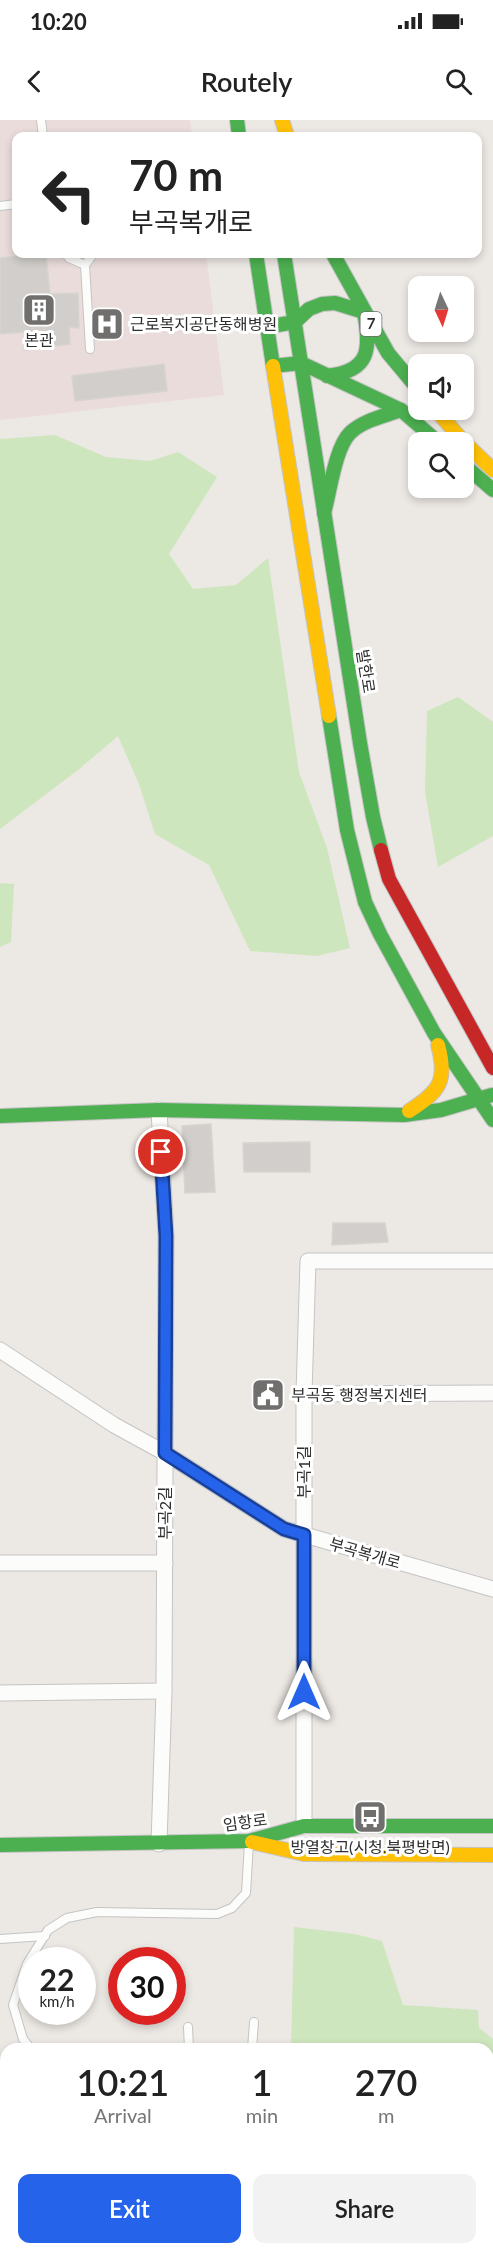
<!DOCTYPE html>
<html lang="en">
<head>
<meta charset="utf-8">
<style>
	:root { --surface:#fff; --page:#f2f2f2; --text:#222; --muted:#767676; --accent:#2563eb }
	body { margin:0; font-family:Lato,"Noto Sans KR",sans-serif; background:var(--page); color:var(--text); height:100vh; display:flex; flex-direction:column; font-size:22px; white-space:nowrap }
	* { box-sizing:border-box; margin:0 }
	p { font-size:20px; color:var(--muted) }
	.icon { flex:none; width:33px; height:33px; fill:none; stroke:currentColor; stroke-width:2; stroke-linecap:round; stroke-linejoin:round }
	.map { position:relative; flex:1; overflow:hidden }
	.drawer { position:absolute; left:0px; top:1923px; width:494px; height:212px; display:flex; flex-direction:column; background:var(--surface); border-radius:18px 18px 0 0; box-shadow:0 3px 9px #0003 }
	.drawer>* { flex:none }
	.banner { position:absolute; left:12px; top:12px; width:470px; height:126px; border-radius:12px; box-shadow:0 3px 9px #0003; background:#fff; color:var(--text); overflow:hidden }
	.needle { width:39px; rotate:176deg }
	.fabs { position:absolute; left:408px; top:156px; display:grid; gap:12px }
	.fabs a { display:grid; place-items:center; width:66px; height:66px; border-radius:12px; background:var(--surface); box-shadow:0 3px 9px #0003; font-size:30px }
	.speed { position:absolute; left:18px; top:1827px; display:flex; gap:12px; font-size:30px; font-weight:700; text-align:center }
	.speed>* { display:grid; place-content:center; width:78px; height:78px; border-radius:50%; background:var(--surface); box-shadow:0 3px 9px #0003; line-height:1 }
	.speed small { font-size:15px; font-weight:400 }
	.speed .limit { border:9px solid #d22; background:#fff; color:#111 }
	.pin { position:absolute; display:grid; place-items:center; width:51px; height:51px; color:#fff; margin:-26px; border:3px solid #fff; border-radius:50%; box-shadow:0 2px 6px #0007 }
	.me { position:absolute; width:66px; margin:-33px; rotate:0deg; stroke-linejoin:round; filter:drop-shadow(0 0 4px #0008) }
	.turn { display:flex; align-items:center; gap:21px; height:126px; padding:0 18px; font-size:27px }
	.turn .icon { width:78px; height:78px; stroke-width:2.5 }
	.turn b { display:block; font-size:42px; line-height:51px }
	.eta { display:flex; justify-content:space-evenly; align-items:center; height:102px; text-align:center }
	.eta b { font-size:36px; font-weight:600; line-height:42px }
	.primary-button { display:flex; gap:12px; margin-top:auto; padding:12px 18px }
	.primary-button a { flex:1; height:69px; border-radius:12px; background:var(--accent); color:#fff; font-size:24px; font-weight:600; line-height:69px; text-align:center }
	.primary-button a+a { background:var(--page); color:var(--text) }
	.status { display:flex; justify-content:space-between; align-items:center; height:42px; padding:0 30px; background:var(--surface); direction:ltr }
	.status svg { height:16px; fill:currentColor }
	header { display:flex; justify-content:space-between; align-items:center; height:78px; padding:0 18px; background:var(--surface); font-size:27px; font-weight:600 }
	.map>svg:first-child { display:block }
	.medical { fill:#e9dcdb }
	.green { fill:#cee6be }
	.building { fill:#d1cecb; stroke:#d7d4d0; stroke-width:1.5 }
	.lines { fill:none; stroke-linecap:round; stroke-linejoin:round }
	.lane-casing { stroke:#c5c4c5; stroke-width:10 }
	.street-casing { stroke:#c5c4c5; stroke-width:17 }
	.fast-casing { stroke:#c5c4c5; stroke-width:16 }
	.slow-casing { stroke:#c5c4c5; stroke-width:16 }
	.jam-casing { stroke:#c5c4c5; stroke-width:16 }
	.lane { stroke:#fcfcfb; stroke-width:8 }
	.street { stroke:#fcfcfb; stroke-width:15 }
	.fast { stroke:#4caf50; stroke-width:14 }
	.slow { stroke:#ffc107; stroke-width:14 }
	.jam { stroke:#c62828; stroke-width:14 }
	.route-casing { stroke:#184099; stroke-width:15 }
	.route { stroke:#2563eb; stroke-width:10 }
	.labels { text-anchor:middle; stroke-width:6; stroke-linejoin:round; paint-order:stroke }
	.shield { fill:#fff; stroke:#6d6d6d; stroke-width:1.5 }
	.shield-label { font-size:15px; font-weight:bold; fill:#2e2e2e }
	.poi-label { font-size:16px; fill:#2e2e2e; stroke:#fff; text-anchor:start }
	.street-label { font-size:16px; fill:#2e2e2e; stroke:#fff }
</style>
</head>
<body>
<div class="status"><b>10:20</b><svg viewBox="0 0 49 12"><path d="M0 12V9h3v3zM5 12V6h3v6zM10 12V3h3v9zM15 12V0h3v12zM26 1h20v11H26zM47 4h2v5h-2z"/></svg></div>
<header><svg class="icon" aria-label="back" viewBox="0 0 24 24"><path d="M15 5l-7 7 7 7"/></svg>Routely<svg class="icon" aria-label="search" viewBox="0 0 24 24"><circle cx="10" cy="10" r="6"/><path d="M15 15l6 6"/></svg></header>
<div class="map">
<svg width="493" height="2134" viewBox="0 0 493 2134">
	<rect width="100%" height="100%" fill="#ece8e4"/>
	<polygon class="medical" points="0,0 190,0 192,16 16,16 16,134 206,134 224,275 0,300"/>
	<g class="green">
		<polygon points="55,315 106,337 150,341 178,332 217,357 169,434 193,469 236,465 268,438 299,652 327,728 350,828 317,836 250,831 209,745 155,714 139,664 118,616 78,650 0,709 0,319"/>
		<polygon points="458,577 493,602 493,716 438,747 425,672 427,591"/>
		<polygon points="0,763 14,764 11,822 0,827"/>
		<polygon points="294,1807 355,1814 382,1821 403,1885 478,1890 479,1908 493,1919 493,2013 488,2016 488,1929 291,1929"/>
	</g>
	<g class="building">
		<polygon points="46,134 50,174 78,173 79,208 69,207 70,224 24,230 24,212 0,214 0,138"/>
		<polygon points="164,244 167,271 75,281 72,256"/>
		<polygon points="211,1004 215,1072 185,1073 182,1006"/>
		<polygon points="310,1022 310,1052 244,1052 243,1023"/>
		<polygon points="333,1103 385,1103 388,1122 332,1125"/>
	</g>
	<g class="lines">
		<g class="lane-casing">
			<g id="lane">
				<polyline points="41,0 43,16"/>
				<polyline points="0,86 16,84"/>
				<polyline points="66,134 69,138 85,145 90,229"/>
				<polyline points="85,145 91,137 91,134"/>
				<polyline points="0,1819 45,1816"/>
				<polyline points="188,1907 189,1929"/>
				<polyline points="31,1929 23,1919 13,1885 27,1844 48,1810 67,1798 97,1792 217,1794 232,1788 246,1773 249,1723"/>
				<polyline points="252,1929 254,1902"/>
			</g>
		</g>
		<g class="street-casing">
			<g id="street">
				<polyline points="159,990 166,1116 164,1571 159,1724"/>
				<polyline points="0,1230 114,1305 165,1333 284,1409 493,1469"/>
				<polyline points="304,1274 493,1273"/>
				<polyline points="0,1443 165,1443"/>
				<polyline points="0,1573 164,1571"/>
				<polyline points="304,1706 304,1274 308,1141 493,1141"/>
			</g>
		</g>
		<g class="fast-casing">
			<g id="fast">
				<polyline points="237,0 239,16"/>
				<polyline points="256,134 273,246 301,243 401,290 438,322"/>
				<polyline points="284,134 301,243"/>
				<polyline points="333,134 388,233 418,269"/>
				<path d="M 266,207 L 295,202 L 309,189 L 322,184 L 335,183 L 364,192 C 371,230 370,251 327,256"/>
				<polyline points="301,243 360,623 373,697 381,730"/>
				<polyline points="464,345 493,370"/>
				<path d="M 324,393 C 330,372 335,328 350,313 C 363,300 385,296 401,290"/>
				<polyline points="329,596 347,710 365,782 380,814 434,913 493,1000"/>
				<polyline points="0,996 159,990 404,995 441,990 492,975"/>
				<polyline points="0,1725 249,1721 304,1706 493,1706"/>
			</g>
		</g>
		<g class="slow-casing">
			<g id="slow">
				<polyline points="282,0 287,16"/>
				<polyline points="273,246 329,596"/>
				<polyline points="436,290 462,320 493,350"/>
				<path d="M 409,991 C 439,972 448,961 438,925"/>
				<polyline points="252,1722 304,1734 493,1735"/>
			</g>
		</g>
		<g class="jam-casing">
			<polyline id="jam" points="381,730 389,759 493,948"/>
		</g>
		<use href="#lane" class="lane"/>
		<use href="#street" class="street"/>
		<use href="#fast" class="fast"/>
		<use href="#slow" class="slow"/>
		<use href="#jam" class="jam"/>
	</g>
	<g class="lines">
		<g class="route-casing">
			<polyline id="route" points="161,1032 166,1116 165,1333 284,1409 304,1415 304,1572"/>
		</g>
		<use href="#route" class="route"/>
	</g>
	<defs>
		<g id="building-square" transform="scale(1.725)"><rect x="-9" y="-9" width="18" height="18" rx="4" fill="#706f6e" stroke="#fff"/><path d="M-4-6H4V6H1V3H-1V6H-4ZM-2.5-4.3h1.7v1.8h-1.7ZM.8-4.3h1.7v1.8H.8ZM-2.5-1h1.7V.8h-1.7ZM.8-1h1.7V.8H.8Z" fill="#fff"/></g>
		<g id="hospital-square" transform="scale(1.725)"><rect x="-9" y="-9" width="18" height="18" rx="4" fill="#706f6e" stroke="#fff"/><path d="M-5-5h3v3.5h4V-5h3V5h-3V1.5h-4V5h-3Z" fill="#fff"/></g>
		<g id="civic-square" transform="scale(1.725)"><rect x="-9" y="-9" width="18" height="18" rx="4" fill="#706f6e" stroke="#fff"/><path d="M-.6-6.5H3V-4.5H.6V-3L4-1V1h2V6H-6V1h2V-1L-.6-3ZM-1.2 2.5V6h2.4V2.5Z" fill="#fff"/></g>
		<g id="bus-square" transform="scale(1.725)"><rect x="-9" y="-9" width="18" height="18" rx="4" fill="#706f6e" stroke="#fff"/><path d="M-5-6H5V4H4V6H2V4H-2V6H-4V4H-5ZM-3.5-4V0h7V-4ZM-3.5 1.2v1.5H-2V1.2ZM2 1.2v1.5H3.5V1.2Z" fill="#fff"/></g>
	</defs>
	<g fill-rule="evenodd">
		<use href="#building-square" x="39" y="190"/>
		<use href="#hospital-square" x="107" y="204"/>
		<use href="#civic-square" x="268" y="1275"/>
		<use href="#bus-square" x="370" y="1697"/>
	</g>
	<g class="labels">
		<rect class="shield" x="360.5" y="192" width="21" height="24" rx="4.5"/>
		<g class="shield-label">
			<text x="371" y="209">7</text>
		</g>
		<g class="poi-label">
			<text x="130" y="210">근로복지공단동해병원</text>
			<text x="39" y="226" text-anchor="middle">본관</text>
			<text x="291" y="1281">부곡동 행정복지센터</text>
			<text x="370" y="1733" text-anchor="middle">방열창고(시청.북평방면)</text>
		</g>
		<g class="street-label">
			<text transform="translate(366 551) rotate(81)" y="6">발한로</text>
			<text transform="translate(304 1352) rotate(-90)" y="6">부곡1길</text>
			<text transform="translate(165 1393) rotate(-90)" y="6">부곡2길</text>
			<text transform="translate(365 1433) rotate(16)" y="6">부곡복개로</text>
			<text transform="translate(245 1702) rotate(-8)" y="6">임항로</text>
		</g>
	</g>
</svg>
<div class="fabs">
<a><svg class="needle" viewBox="-14 -14 28 28"><path d="M0-13l5 13h-10z" fill="#e53935"/><path d="M0 13l5-13h-10z" fill="#767676"/></svg></a>
<a><svg class="icon" aria-label="sound" viewBox="0 0 24 24"><path d="M4 9h4l5-4v14l-5-4H4zM17 9q2 3 0 6"/></svg></a>
<a><svg class="icon" aria-label="search" viewBox="0 0 24 24"><circle cx="10" cy="10" r="6"/><path d="M15 15l6 6"/></svg></a>
</div>
<div class="speed"><div>22<small>km/h</small></div><div class="limit">30</div></div>
<div class="pin" style="left:161px;top:1032px;background:#d93025"><svg class="icon" aria-label="arrive" viewBox="0 0 24 24"><path d="M6 21V4h12l-3 4 3 4H6"/></svg></div>
<svg class="me" style="left:304px;top:1572px" viewBox="-20 -20 40 40"><path d="M0-17L14 15 0 8-14 15z" fill="#2563eb" stroke="#fff" stroke-width="4"/></svg>
<div class="banner">
<div class="turn"><svg class="icon" aria-label="left" viewBox="0 0 24 24"><path d="M17 20v-9H6M10 6l-5 5 5 5"/></svg><div><b>70 m</b>부곡복개로</div></div>
</div>
<section class="drawer">
<div class="eta">
<div><b>10:21</b><p>Arrival</p></div>
<div><b>1</b><p>min</p></div>
<div><b>270</b><p>m</p></div>
</div>
<div class="primary-button"><a>Exit</a><a>Share</a></div>
</section>
</div>
</body>
</html>
